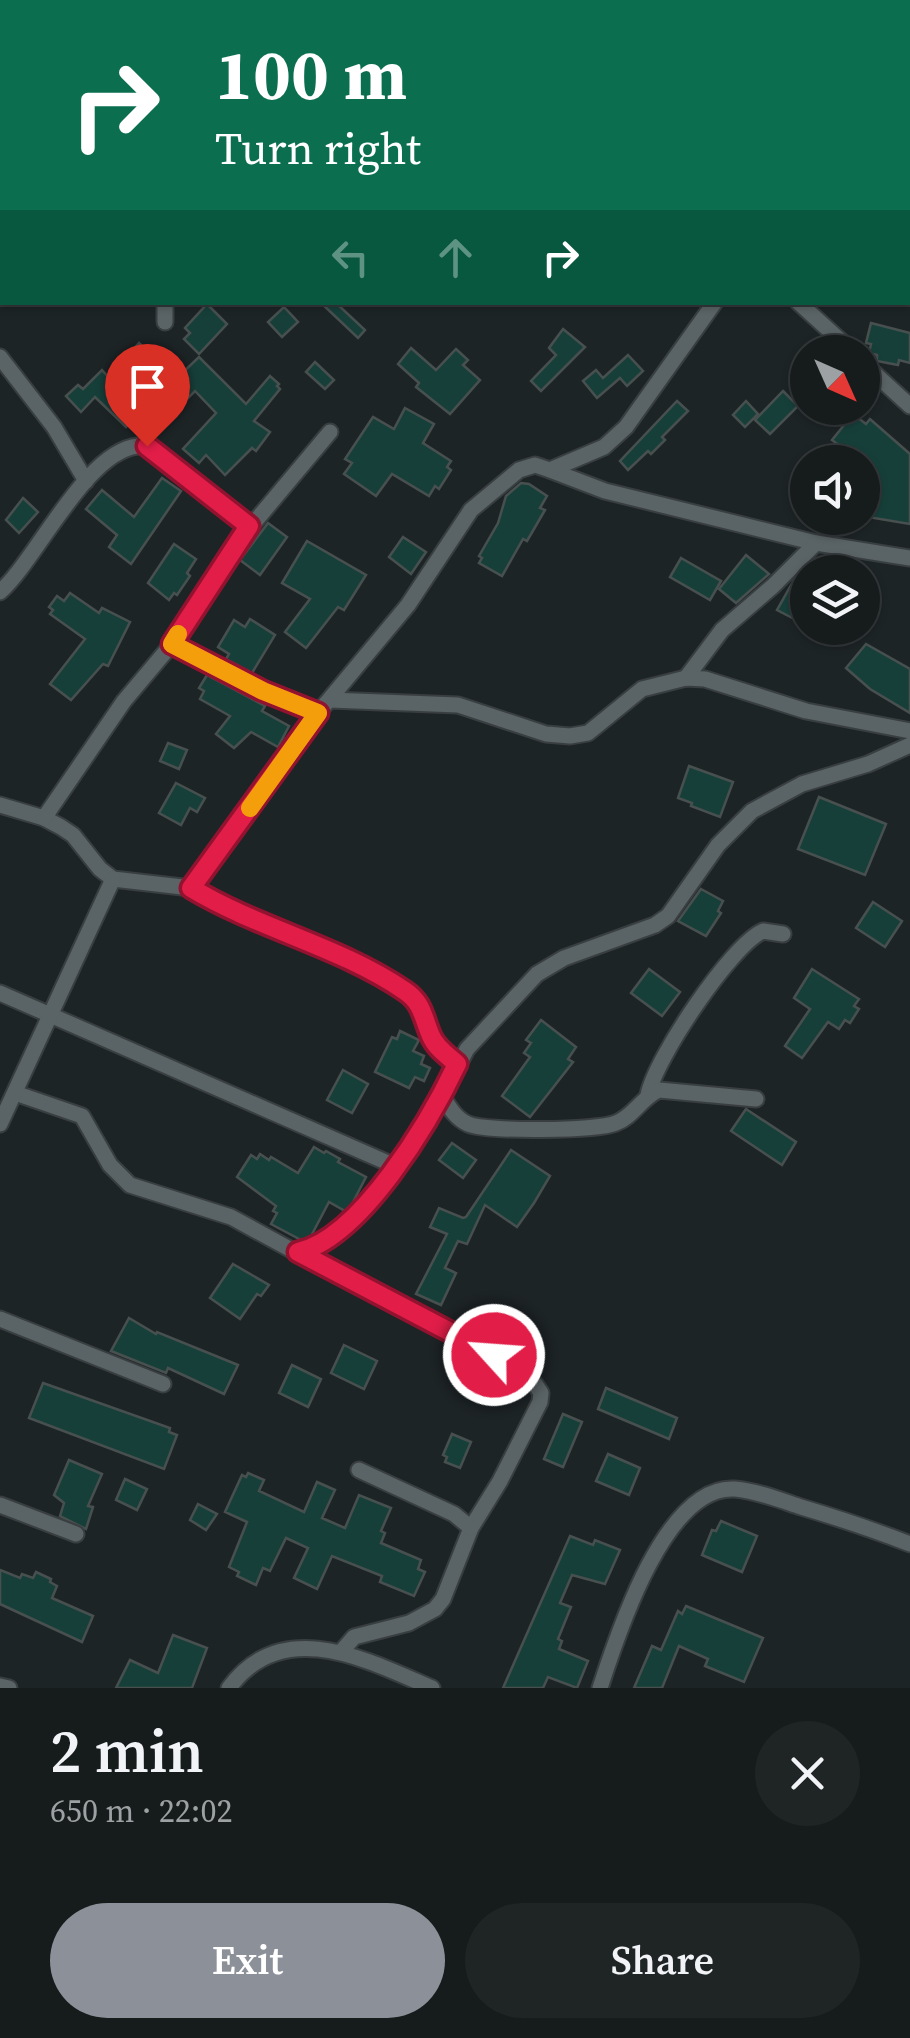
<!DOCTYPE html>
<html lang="en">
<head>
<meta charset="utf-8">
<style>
	:root { --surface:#161b1c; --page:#1f2425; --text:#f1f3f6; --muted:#9ea1a3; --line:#35393b; --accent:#8c9099 }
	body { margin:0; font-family:"Source Serif 4",serif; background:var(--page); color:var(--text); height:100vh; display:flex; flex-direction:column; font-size:38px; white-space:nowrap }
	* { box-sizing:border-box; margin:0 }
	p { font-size:32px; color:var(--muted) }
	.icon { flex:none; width:55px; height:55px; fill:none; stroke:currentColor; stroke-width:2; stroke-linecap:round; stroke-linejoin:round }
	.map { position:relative; height:1688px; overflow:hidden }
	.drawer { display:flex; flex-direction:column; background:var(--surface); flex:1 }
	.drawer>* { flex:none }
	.guide { position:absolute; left:0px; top:0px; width:910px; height:305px; box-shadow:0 2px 8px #0004,0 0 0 2px var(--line); background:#0b6e4f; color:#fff; overflow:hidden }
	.needle { width:65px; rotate:135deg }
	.controls { position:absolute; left:790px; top:335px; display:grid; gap:20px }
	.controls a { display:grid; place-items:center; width:90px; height:90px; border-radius:50%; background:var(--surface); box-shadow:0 2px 8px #0004,0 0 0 2px var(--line); font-size:50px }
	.pin { position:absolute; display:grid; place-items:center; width:85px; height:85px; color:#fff; margin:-102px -42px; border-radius:50% 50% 50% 0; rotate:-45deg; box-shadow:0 0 10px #0007 }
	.pin .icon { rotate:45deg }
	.me { position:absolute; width:110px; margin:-55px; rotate:296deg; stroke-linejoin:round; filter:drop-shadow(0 0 8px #0008) }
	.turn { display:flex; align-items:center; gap:35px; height:210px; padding:0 50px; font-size:45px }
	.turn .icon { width:130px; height:130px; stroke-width:2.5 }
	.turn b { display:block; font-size:70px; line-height:85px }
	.lanes { display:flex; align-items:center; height:95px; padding:0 50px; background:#0003; justify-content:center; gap:50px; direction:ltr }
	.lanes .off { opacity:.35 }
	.round { display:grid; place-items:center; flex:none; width:105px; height:105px; border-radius:52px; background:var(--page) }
	.headline { display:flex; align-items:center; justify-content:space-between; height:170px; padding:0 50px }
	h1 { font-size:60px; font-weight:600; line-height:75px }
	.cta { display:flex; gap:20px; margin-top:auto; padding:20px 50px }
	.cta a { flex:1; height:115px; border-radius:60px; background:var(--accent); color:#fff; font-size:40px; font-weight:600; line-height:115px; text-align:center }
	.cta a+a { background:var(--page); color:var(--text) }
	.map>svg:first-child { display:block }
	.building { fill:#173f3a; stroke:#48504f; stroke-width:2.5 }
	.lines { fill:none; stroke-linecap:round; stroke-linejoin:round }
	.minor-casing { stroke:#393f41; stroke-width:19 }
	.minor { stroke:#5a6365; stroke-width:15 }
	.route-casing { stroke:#92132f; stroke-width:25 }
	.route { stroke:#e11d48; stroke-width:18 }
	.slow { stroke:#f59e0b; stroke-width:18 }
</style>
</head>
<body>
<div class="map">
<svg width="910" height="1688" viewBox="0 0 910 1688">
	<rect width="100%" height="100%" fill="#1d2426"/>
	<g class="building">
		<polygon points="320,302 335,302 365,330 358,338"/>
		<polygon points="207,304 227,324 199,354 184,339 190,333 185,328"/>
		<polygon points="284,307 298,322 282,337 268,322"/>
		<polygon points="871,323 910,333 910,363 899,360 898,365 877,361 877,355 869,353 871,344 866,343"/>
		<polygon points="563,329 585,347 541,391 531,381 556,355 549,348"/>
		<polygon points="139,343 176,379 199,357 246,404 270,376 279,384 277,386 280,389 254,421 270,432 256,451 252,448 225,475 206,455 199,463 183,449 216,413 195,391 156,430 139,413 126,427 95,397 81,412 66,396 78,385 83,389 102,370 110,379 132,357 129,354"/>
		<polygon points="411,348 436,370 456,349 468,360 463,365 480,380 450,414 416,387 419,383 398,364"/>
		<polygon points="628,355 643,371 627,386 620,378 597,398 583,381 596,370 603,378"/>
		<polygon points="315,362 334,380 325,389 306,372"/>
		<polygon points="783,391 798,406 770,434 755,420"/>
		<polygon points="677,401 688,411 662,437 665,440 651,454 648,451 628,470 620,461"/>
		<polygon points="746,401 758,414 745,427 733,415"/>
		<polygon points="405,408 434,424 423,443 451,461 447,467 451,470 439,489 435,486 429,496 392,474 376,496 344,474 352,463 345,459 373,417 394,429"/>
		<polygon points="853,414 866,424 870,419 910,454 910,524 862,516 862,496 869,468 832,440"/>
		<polygon points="162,478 181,491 131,564 109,547 117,535 86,509 102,490 134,517"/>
		<polygon points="521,483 529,484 547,496 540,508 545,510 527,541 523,539 502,576 479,563 482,558 479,556 498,523 506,496"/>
		<polygon points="23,498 38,512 19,533 6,520"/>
		<polygon points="268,523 287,537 260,575 240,560"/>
		<polygon points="403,537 426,552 411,574 389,557"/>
		<polygon points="307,541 366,575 344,610 338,607 306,648 285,632 310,599 282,583"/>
		<polygon points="174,544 196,559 187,573 190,576 177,595 174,593 169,600 148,583"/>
		<polygon points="746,555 769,574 736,603 719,589"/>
		<polygon points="681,558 721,581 710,600 670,577"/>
		<polygon points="794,580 804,586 802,590 808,593 808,626 777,610"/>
		<polygon points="70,593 99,613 102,608 130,622 108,666 103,664 71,700 50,684 85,639 50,614 53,610 49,607 57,596 64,601"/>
		<polygon points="250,619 275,635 252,673 226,659 229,654 218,647 234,620 245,627"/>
		<polygon points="866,644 910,669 910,713 870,689 846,668"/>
		<polygon points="207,675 265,706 262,711 289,726 278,747 251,732 234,748 216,734 230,716 200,699 204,691 199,688"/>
		<polygon points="168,743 187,750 179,769 160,761"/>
		<polygon points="689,766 733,782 720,817 691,806 692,803 678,798"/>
		<polygon points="176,783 205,798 197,812 190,808 181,825 159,813"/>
		<polygon points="819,797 886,824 865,875 798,849"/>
		<polygon points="701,889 723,901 718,911 721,913 706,936 678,921"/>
		<polygon points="873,902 902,921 885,947 856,928"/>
		<polygon points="649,969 680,992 662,1016 631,993"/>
		<polygon points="812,969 859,999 854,1006 859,1009 850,1023 845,1020 839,1029 828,1022 802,1058 785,1046 810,1009 794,998"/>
		<polygon points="541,1020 576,1047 568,1059 573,1062 530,1117 502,1096 530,1057 524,1053 531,1043 526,1040"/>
		<polygon points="400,1031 419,1040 413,1051 424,1056 421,1064 430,1068 424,1081 415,1077 409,1088 375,1072 392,1037 397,1039"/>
		<polygon points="343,1070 368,1084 352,1113 327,1100"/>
		<polygon points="746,1109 796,1142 782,1165 731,1131"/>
		<polygon points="452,1143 476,1160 463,1178 439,1160"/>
		<polygon points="314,1147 324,1153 326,1151 340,1159 338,1162 366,1177 351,1206 345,1211 329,1202 310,1238 301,1240 271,1224 277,1213 273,1211 276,1206 237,1177 251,1155 257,1159 260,1154 269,1160 271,1157 298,1173"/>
		<polygon points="511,1150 550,1176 534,1203 517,1227 485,1205 467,1244 458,1241 445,1268 456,1273 441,1305 416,1294 447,1234 430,1227 439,1208 463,1218 466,1217"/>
		<polygon points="233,1264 269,1285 261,1296 257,1294 240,1319 210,1298"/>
		<polygon points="129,1318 156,1334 157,1332 238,1365 224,1394 168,1368 166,1373 111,1351"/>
		<polygon points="344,1345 377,1361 364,1389 331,1373"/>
		<polygon points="292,1365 321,1379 308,1407 279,1393"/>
		<polygon points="43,1383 170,1428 169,1432 177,1435 164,1469 29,1418"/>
		<polygon points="606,1388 677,1418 669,1439 598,1409"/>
		<polygon points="563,1414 582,1422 563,1467 544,1459"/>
		<polygon points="452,1434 471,1442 460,1468 445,1462 447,1457 443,1455"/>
		<polygon points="608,1454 640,1468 629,1495 596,1481"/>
		<polygon points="69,1460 102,1474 88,1506 93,1507 86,1529 60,1516 64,1503 54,1495"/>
		<polygon points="248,1473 264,1480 259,1491 304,1512 317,1482 335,1490 322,1518 345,1528 359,1495 391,1508 381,1531 385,1533 381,1543 421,1560 418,1569 425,1572 414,1596 380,1582 382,1576 332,1556 317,1589 294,1578 308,1548 286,1538 270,1571 263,1568 256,1585 237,1576 239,1572 229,1567 247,1522 225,1512 242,1475 246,1477"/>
		<polygon points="125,1479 147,1489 137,1510 116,1500"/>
		<polygon points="198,1504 217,1514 206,1530 190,1520"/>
		<polygon points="721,1521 757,1536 742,1572 702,1555 712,1530 716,1531"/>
		<polygon points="570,1536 593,1545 595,1540 620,1550 605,1584 572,1575 560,1603 571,1607 558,1639 562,1641 559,1649 588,1661 577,1688 548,1677 543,1688 503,1688"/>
		<polygon points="0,1570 20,1578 22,1574 33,1578 36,1572 51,1579 50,1582 57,1586 52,1598 93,1616 82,1642 0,1604"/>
		<polygon points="686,1606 763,1638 744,1682 705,1666 708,1659 679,1646 662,1688 634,1688 652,1646 661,1650 678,1611 682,1614"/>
		<polygon points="173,1635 207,1648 192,1688 116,1688 130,1660 158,1673"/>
	</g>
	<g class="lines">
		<g class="minor-casing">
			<g id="minor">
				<polyline points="168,0 171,2"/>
				<polyline points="805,2 806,0"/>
				<polyline points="0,89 2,92"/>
				<polyline points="165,302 165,322"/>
				<polyline points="798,302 853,352"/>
				<polyline points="0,357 54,427 86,481"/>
				<polyline points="862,362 910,406"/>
				<polyline points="550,470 605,491 816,543 910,558"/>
				<path d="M 0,592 C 37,559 86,451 138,446 C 147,445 152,449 160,453 L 249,526"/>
				<polyline points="172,644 263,691 318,713"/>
				<polyline points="686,678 722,630 773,586 816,543"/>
				<polyline points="330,700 458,705 546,734 570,736 588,733 642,689 686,678 705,679 806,711 910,731"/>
				<polyline points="0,805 44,818 61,827 73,835 100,869 113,879 191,888 224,908 337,953 369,969 417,1000 432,1039 457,1064"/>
				<polyline points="44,818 124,701 172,644 232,549 330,432"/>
				<polyline points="191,888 318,713 408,605 471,510 519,470 535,465 550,470 604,447 626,427 715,302"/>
				<polyline points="0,993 395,1166"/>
				<polyline points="15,1093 82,1116 110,1165 130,1185 231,1217 297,1253 314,1249 336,1235 366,1207 442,1096 467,1049 537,974 564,958 655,925 668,916 718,845 752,811 802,784 868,764 910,745"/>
				<path d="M 648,1095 C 655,1059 731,945 763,931 L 783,934"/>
				<path d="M 442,1096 C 449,1107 456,1119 468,1124 C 487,1132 597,1131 616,1123 C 634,1116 641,1098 659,1090 L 756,1099"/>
				<polyline points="0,1124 113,879"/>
				<polyline points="297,1253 494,1355 535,1384 541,1393 540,1402 500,1481 471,1528 443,1599 435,1609 409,1623 354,1637 342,1651"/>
				<polyline points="0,1319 163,1384"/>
				<polyline points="359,1470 454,1514 471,1528"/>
				<polyline points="0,1505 76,1534"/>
				<polyline points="0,1686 9,1688"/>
				<path d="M 229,1688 C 282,1615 367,1660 432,1688"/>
				<path d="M 600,1688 C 617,1636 665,1484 735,1489 C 757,1491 780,1500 801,1507 C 838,1518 874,1530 910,1544"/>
			</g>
		</g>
		<use href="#minor" class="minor"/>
	</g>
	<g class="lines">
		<g class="route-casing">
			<path id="route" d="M 147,446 L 249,526 L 172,644 L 263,691 L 318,713 L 191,888 C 259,929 339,946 405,991 C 423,1003 423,1018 431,1036 C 436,1048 447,1055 457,1064 C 430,1121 361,1238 298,1252 L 494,1355"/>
		</g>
		<use href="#route" class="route"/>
		<polyline class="slow" points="178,634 172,644 263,691 318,713 250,808"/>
	</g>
</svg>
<div class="controls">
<a><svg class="needle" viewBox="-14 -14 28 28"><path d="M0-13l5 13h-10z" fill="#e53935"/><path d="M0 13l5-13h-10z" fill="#9ea1a3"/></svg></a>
<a><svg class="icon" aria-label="sound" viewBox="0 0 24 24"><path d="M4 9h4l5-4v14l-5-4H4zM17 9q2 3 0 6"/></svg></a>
<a><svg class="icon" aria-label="layers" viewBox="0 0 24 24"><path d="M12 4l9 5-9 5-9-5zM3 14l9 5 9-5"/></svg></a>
</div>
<div class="pin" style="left:147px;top:446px;background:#d93025"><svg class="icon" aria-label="arrive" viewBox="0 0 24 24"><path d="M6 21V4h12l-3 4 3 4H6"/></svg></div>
<svg class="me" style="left:494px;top:1355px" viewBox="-20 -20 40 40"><circle r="17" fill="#e11d48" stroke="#fff" stroke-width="3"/><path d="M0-11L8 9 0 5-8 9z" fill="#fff"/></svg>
<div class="guide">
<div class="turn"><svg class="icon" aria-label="right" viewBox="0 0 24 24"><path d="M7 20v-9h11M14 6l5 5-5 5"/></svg><div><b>100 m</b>Turn right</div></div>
<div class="lanes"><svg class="icon off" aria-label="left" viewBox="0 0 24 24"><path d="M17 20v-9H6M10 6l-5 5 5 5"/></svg><svg class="icon off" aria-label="ahead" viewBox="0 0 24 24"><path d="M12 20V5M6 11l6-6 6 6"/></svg><svg class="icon" aria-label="right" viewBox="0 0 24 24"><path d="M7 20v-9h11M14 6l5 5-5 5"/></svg></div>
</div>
</div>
<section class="drawer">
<div class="headline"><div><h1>2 min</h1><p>650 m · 22:02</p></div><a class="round"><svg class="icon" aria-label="close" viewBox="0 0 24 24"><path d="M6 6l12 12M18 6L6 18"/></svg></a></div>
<div class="cta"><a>Exit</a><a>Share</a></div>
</section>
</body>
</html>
